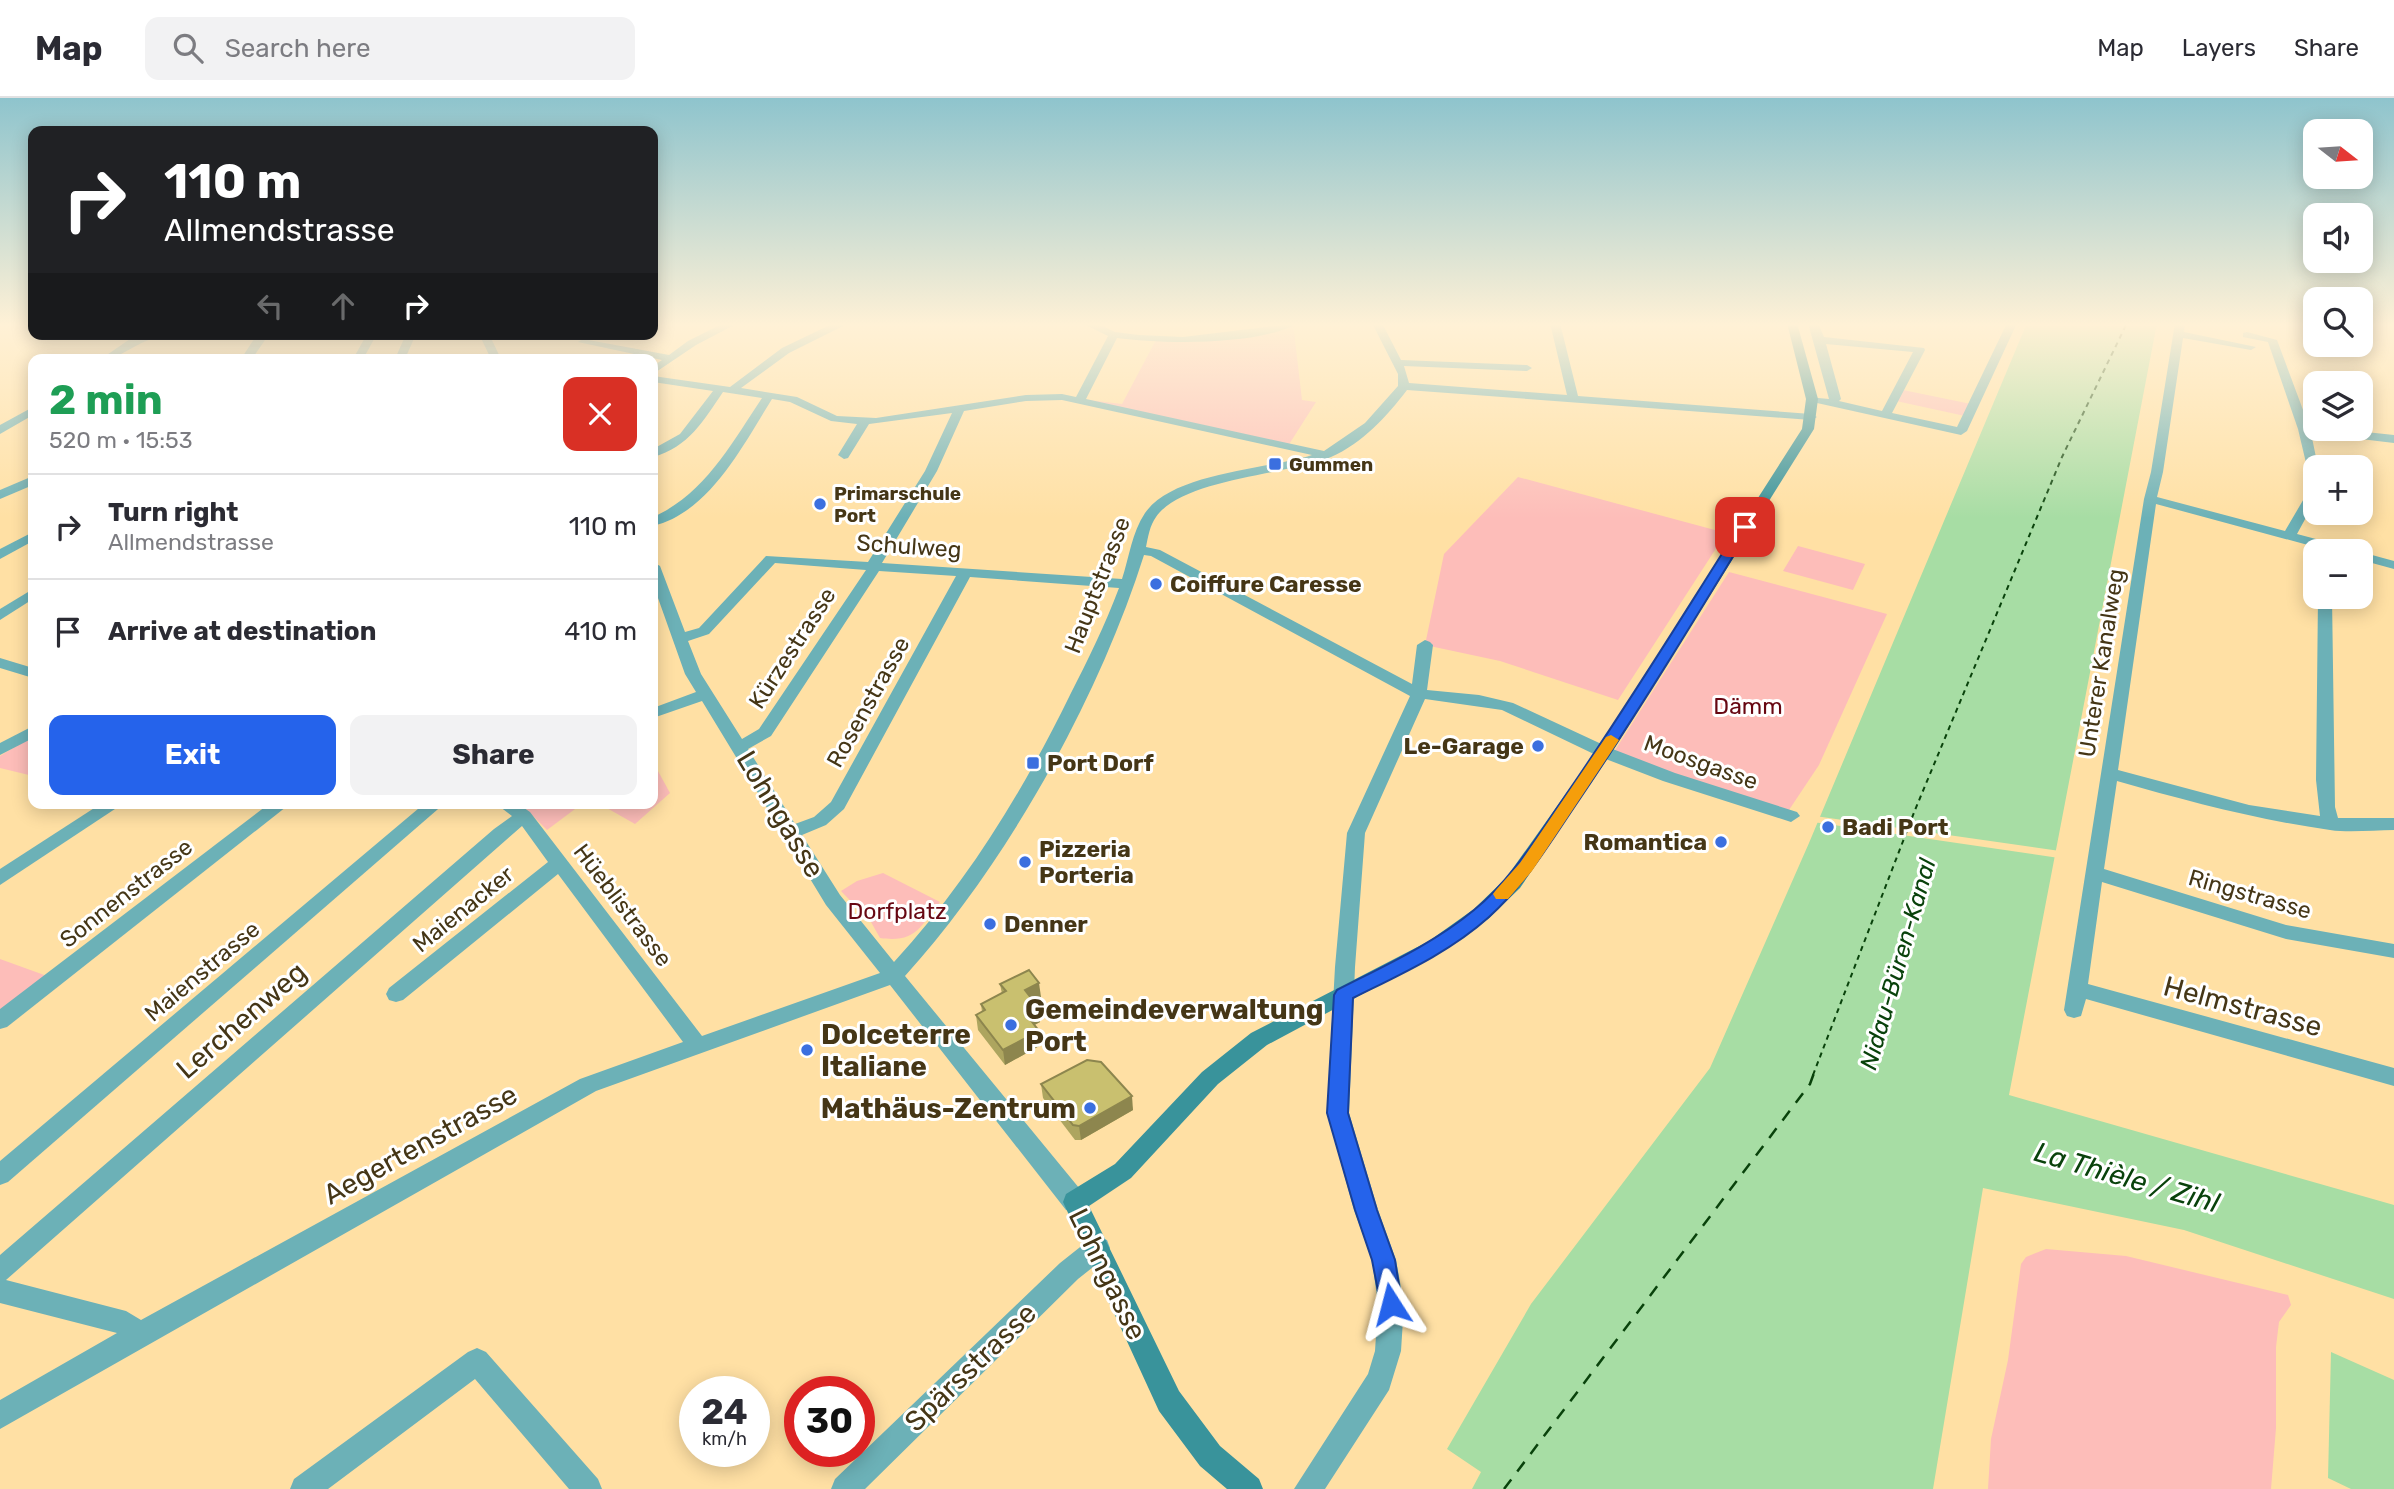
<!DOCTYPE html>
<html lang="en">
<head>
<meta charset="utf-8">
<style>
	:root { --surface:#fff; --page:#f2f2f3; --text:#2b2b33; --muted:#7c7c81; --line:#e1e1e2; --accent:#2563eb }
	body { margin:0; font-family:Rubik,sans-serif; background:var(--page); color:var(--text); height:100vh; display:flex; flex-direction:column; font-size:26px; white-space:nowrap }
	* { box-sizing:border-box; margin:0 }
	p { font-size:23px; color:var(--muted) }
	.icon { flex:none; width:38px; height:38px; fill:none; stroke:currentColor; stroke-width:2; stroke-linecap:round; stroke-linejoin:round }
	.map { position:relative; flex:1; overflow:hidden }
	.details { position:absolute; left:28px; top:256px; width:630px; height:455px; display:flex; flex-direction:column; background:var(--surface); border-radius:14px; box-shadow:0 4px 18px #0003 }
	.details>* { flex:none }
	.guide { position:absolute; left:28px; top:28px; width:630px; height:214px; border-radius:14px; box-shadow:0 4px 18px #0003; background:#202124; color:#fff; overflow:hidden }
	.needle { width:46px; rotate:107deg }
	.controls { position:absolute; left:2303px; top:21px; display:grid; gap:14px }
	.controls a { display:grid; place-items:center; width:70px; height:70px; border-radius:14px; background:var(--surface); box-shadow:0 4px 18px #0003; font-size:35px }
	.speed { position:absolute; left:679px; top:1278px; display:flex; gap:14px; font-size:35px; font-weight:700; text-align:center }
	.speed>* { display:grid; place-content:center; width:91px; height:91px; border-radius:50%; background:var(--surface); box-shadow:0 4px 18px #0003; line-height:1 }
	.speed small { font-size:18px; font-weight:400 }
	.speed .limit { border:10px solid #d22; background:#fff; color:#111 }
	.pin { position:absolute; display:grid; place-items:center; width:60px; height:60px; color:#fff; margin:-30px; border-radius:14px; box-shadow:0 4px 10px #0006 }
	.me { position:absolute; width:77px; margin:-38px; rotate:351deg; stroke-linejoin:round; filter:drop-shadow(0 0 5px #0008) }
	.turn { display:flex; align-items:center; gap:24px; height:147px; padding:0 21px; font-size:32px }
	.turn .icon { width:91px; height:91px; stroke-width:2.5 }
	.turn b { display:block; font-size:49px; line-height:60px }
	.lanes { display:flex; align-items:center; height:66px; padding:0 21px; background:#0003; justify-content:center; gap:35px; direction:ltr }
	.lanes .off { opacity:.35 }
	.round { display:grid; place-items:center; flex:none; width:74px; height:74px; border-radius:14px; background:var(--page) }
	.overview { display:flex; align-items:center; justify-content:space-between; height:119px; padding:0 21px }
	h1 { font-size:42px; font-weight:700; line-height:52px; color:#1e9e55 }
	.action { display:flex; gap:14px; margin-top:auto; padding:14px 21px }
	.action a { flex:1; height:80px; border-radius:14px; background:var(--accent); color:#fff; font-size:28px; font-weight:700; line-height:80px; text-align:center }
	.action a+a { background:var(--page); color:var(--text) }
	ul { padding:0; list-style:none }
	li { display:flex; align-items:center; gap:21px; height:105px; padding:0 21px; border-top:2px solid var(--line) }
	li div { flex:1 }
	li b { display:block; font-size:26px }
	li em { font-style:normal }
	header { display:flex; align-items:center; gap:42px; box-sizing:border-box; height:98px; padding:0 35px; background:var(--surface); border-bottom:2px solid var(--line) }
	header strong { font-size:33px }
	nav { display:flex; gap:38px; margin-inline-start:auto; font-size:24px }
	.search { width:490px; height:63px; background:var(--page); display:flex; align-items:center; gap:18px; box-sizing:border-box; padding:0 24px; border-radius:14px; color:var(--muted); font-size:26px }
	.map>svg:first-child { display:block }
	.green { fill:#fdbdb9 }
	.water { fill:#a7dda4 }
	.pier { fill:#ffe0a4 }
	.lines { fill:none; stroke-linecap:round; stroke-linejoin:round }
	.ferry-far1 { stroke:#09420b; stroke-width:2; stroke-dasharray:5 4.5; stroke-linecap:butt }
	.ferry { stroke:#09420b; stroke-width:2.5; stroke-dasharray:12 10; stroke-linecap:butt }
	.street { fill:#6cb1b7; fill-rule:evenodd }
	.secondary { fill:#39939b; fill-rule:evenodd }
	.wall { fill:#ada55f }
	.shaded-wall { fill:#8d864e }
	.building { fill:#c9c06f; stroke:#8d864e; stroke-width:2 }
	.route { fill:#2563eb; stroke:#184099; stroke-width:2 }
	.slow { fill:#f59e0b }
	.poi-dot { fill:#3b6fdf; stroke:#fff; stroke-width:2.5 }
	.labels { text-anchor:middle; stroke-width:6; stroke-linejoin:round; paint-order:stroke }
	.far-poi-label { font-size:19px; font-weight:bold; fill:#453616; stroke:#fff; text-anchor:start }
	.street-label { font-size:23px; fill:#453616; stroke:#fff }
	.poi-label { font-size:23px; font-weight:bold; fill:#453616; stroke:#fff; text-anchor:start }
	.park-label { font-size:23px; fill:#670712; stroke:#fff }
	.water-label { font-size:24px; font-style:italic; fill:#09420b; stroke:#fff }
	.near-street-label { font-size:28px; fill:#453616; stroke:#fff }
	.near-poi-label { font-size:28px; font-weight:bold; fill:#453616; stroke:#fff; text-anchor:start }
	.near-water-label { font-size:28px; font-style:italic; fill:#09420b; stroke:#fff }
</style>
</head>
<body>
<header>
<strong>Map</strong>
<div class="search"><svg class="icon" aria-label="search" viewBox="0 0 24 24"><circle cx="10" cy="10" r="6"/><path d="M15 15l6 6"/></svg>Search here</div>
<nav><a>Map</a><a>Layers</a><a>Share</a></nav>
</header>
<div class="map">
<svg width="2394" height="1391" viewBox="0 0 2394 1391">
	<rect width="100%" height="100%" fill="#ffe0a4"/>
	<g class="green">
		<path d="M 1293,225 L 1302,302 L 1316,304 L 1288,348 L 1080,301 L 1122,306 L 1157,240 C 1202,242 1250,238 1293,225 Z"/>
		<polygon points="1903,292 1971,306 1965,318 1896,303"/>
		<polygon points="1518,379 1726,435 1618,602 1500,563 1425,547 1444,456"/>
		<polygon points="1798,448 1865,466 1853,492 1783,473"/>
		<polygon points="1729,474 1887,516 1819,667 1785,718 1612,657"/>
		<polygon points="31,639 33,640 33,678 0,670 0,658"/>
		<polygon points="653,664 670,695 635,726 598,705 653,705"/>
		<polygon points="520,705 583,705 547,732"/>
		<path d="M 883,775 L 940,804 C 920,829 916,845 880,840 L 871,824 L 841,793 L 857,783 Z"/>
		<polygon points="0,861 47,878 0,915"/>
		<polygon points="2046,1151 2126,1158 2288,1197 2291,1207 2279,1224 2276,1249 2276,1330 2271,1391 1988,1391 1991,1341 2008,1262 2021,1166 2026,1159"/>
	</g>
	<g class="water">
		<polygon points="2027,225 2157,225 2009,997 2394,1107 2394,1201 2184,1132 1983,1090 1933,1391 1472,1391 1481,1374 1447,1351 1531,1206 1710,970 1809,745"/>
		<polygon points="2331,1254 2394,1282 2394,1391 2351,1391 2328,1380"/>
	</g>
	<polygon class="pier" points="1815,718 2060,753 2059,760 1813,724"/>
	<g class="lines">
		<polyline class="ferry-far1" points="1813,977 1915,712 2062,359 2127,225"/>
		<polyline class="ferry" points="1504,1391 1810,986 1814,975"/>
		<g class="street">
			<polygon points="724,225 738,225 696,247 653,276 653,268 662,262 578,244 583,241 669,257 688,243"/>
			<path d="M 834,225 L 849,225 L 789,255 L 741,290 L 797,299 L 837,318 L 876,320 L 1026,297 L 1062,296 L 1076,299 L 1108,238 L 1082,225 L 1096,225 L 1115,234 L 1139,237 L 1183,239 L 1298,225 C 1259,248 1162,246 1117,240 L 1086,301 L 1324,353 L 1365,325 L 1398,288 L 1398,276 L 1372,225 L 1382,225 L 1401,262 L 1527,267 L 1532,270 L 1527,273 L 1404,268 L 1409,285 L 1567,297 L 1550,225 L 1560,225 L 1578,298 L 1811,316 L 1817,319 L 1811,322 L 1407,292 C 1387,318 1363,345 1331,359 C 1288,377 1183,380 1156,419 C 1150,427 1148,439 1146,449 L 1160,452 L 1412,586 L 1417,547 L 1425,542 L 1430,544 L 1433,547 L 1427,592 L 1479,597 L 1513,605 L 1610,650 L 1675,675 L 1797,714 L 1800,718 L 1791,724 L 1663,683 L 1598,658 L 1502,612 L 1425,601 L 1365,735 L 1355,869 L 1349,1015 L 1378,1112 L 1396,1162 L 1404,1206 L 1401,1253 L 1389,1292 L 1325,1391 L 1294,1391 L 1368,1276 L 1375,1253 L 1378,1206 L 1372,1162 L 1354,1112 L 1327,1015 L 1335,869 L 1347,735 L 1410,598 L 1151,458 L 1144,457 C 1098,602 1007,765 905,878 L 1084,1096 L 1087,1104 L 1084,1112 L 1075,1115 L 1066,1112 L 890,887 L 596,993 L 0,1331 L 0,1302 L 117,1235 L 0,1205 L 0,1157 L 494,731 L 512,718 L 495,705 L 517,705 L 530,714 L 702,938 L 880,875 L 826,807 L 702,603 L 653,620 L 653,610 L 696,594 L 685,576 L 653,486 L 653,464 L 660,468 L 685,534 L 699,530 L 766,458 L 868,464 L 925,373 L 952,315 L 869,326 L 848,360 L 844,361 L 838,357 L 857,326 L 831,323 L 790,304 L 772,301 C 743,347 710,414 653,428 L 653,419 C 704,397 732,345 762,300 L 723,294 C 703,323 689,349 653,359 L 653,351 L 680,336 L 713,293 L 653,284 L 653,278 L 730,289 L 782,250 ZM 1062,302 L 1312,357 C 1266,372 1174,374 1145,415 C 1132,434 1129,460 1122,481 L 882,465 L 937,373 L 964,313 L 1026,303 ZM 775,465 L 866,472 L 759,631 L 742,641 L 701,576 L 688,543 L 709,536 ZM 879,473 L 956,478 L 831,704 L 814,719 L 795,726 L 748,651 L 771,638 ZM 970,479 L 1119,490 C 1105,527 1088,562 1070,597 C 1023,693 967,785 894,864 L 840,797 L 802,737 L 826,727 L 844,711 ZM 522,728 L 548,764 L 389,890 L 386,896 L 389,902 L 396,904 L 403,902 L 558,776 L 683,944 L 580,981 L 141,1222 L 126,1213 L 6,1182 Z"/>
			<path d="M 1808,225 L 1818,225 L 1824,239 L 1924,250 L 1925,252 L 1892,315 L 1957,329 L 2007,225 L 2017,225 L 1967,333 L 1961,337 L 1808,303 L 1808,299 L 1829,301 ZM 1826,246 L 1913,254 L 1882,313 L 1839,303 L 1841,301 Z"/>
			<path d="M 2175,225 L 2185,225 L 2184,234 L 2256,249 L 2251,252 L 2183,240 L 2163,374 L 2157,399 L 2285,433 L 2309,392 L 2315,388 L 2315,403 L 2297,436 L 2350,450 L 2352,453 L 2330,453 L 2156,406 L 2118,672 L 2249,707 L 2320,718 L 2316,682 L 2318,499 L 2332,499 L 2335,709 L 2338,720 L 2394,720 L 2394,732 C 2374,732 2350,735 2330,732 C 2258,722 2187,703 2117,683 L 2104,771 L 2286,827 L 2394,846 L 2394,860 L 2286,841 L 2102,784 L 2088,886 L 2394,970 L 2394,988 L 2086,901 L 2081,918 L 2074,920 L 2067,918 L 2064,912 L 2144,401 L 2151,374 Z"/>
			<polygon points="2247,234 2277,242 2309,328 2394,337 2394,345 2311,335 2318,369 2315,369 2315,387 2311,386 2298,331 2268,244 2243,239 2243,235"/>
			<polygon points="107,236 124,236 124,237 119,240"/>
			<path d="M 148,236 L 262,236 L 265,242 L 252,261 L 241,261 L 254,241 C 224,241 185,236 156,240 C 135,244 122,261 101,261 L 130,241 Z"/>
			<polygon points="367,236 377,236 363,261 353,261"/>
			<polygon points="406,236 416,236 405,261 395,261"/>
			<polygon points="479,236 489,236 501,261 491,261"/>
			<polygon points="33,309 33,317 0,336 0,327"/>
			<polygon points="33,378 33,387 0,401 0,392"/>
			<polygon points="33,434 33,443 0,461 0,451"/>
			<polygon points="2361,454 2394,463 2394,471 2361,462"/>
			<polygon points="33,491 33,501 0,522 0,511"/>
			<polygon points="0,560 33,570 33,580 0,570"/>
			<polygon points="33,628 33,640 0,657 0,645"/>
			<polygon points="102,705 124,705 0,787 0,771"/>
			<polygon points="270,705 291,705 7,929 0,931 0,911"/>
			<polygon points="425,705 445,705 8,1084 0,1087 0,1063"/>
			<polygon points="1098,1139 1107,1142 1110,1150 1107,1158 1078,1181 865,1391 831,1391 835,1381 1060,1165 1089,1142"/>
			<polygon points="477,1250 486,1254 598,1381 602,1391 569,1391 475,1281 328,1391 290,1391 294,1381 468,1254"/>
		</g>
		<polygon class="secondary" points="1787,225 1797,225 1818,301 1814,331 1612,654 1520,790 1488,821 1443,853 1267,947 1218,986 1131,1080 1089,1108 1179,1293 1220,1348 1259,1381 1263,1391 1227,1391 1200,1368 1159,1313 1063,1104 1066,1096 1115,1066 1202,974 1251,935 1429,843 1474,811 1506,780 1597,652 1802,331 1806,301"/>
	</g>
	<g class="wall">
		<polygon points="1000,886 1041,899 1034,903 1040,924 1034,927 1039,933 1041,947 1005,967 978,932 976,917 982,914 981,906 1002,896"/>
		<polygon points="1041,986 1133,1012 1081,1042 1075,1042 1043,1000"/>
	</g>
	<g class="shaded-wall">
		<polygon points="1039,885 1041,899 1027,906 1025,892"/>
		<polygon points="1038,909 1040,924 1027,931 1026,916"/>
		<polygon points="1039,933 1041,947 1005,967 1003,952"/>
		<polygon points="1132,998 1133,1012 1081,1042 1079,1028"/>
	</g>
	<g class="building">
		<polygon points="1029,872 1039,885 1025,892 1038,909 1026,916 1039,933 1003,952 976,917 985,912 981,906 1006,893 1000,886"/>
		<polygon points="1087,962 1101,964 1132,998 1079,1028 1073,1027 1041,986"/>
	</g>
	<linearGradient id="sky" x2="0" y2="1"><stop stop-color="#8ec4cd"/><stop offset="0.54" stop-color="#fff1d6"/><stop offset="1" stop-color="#fff1d6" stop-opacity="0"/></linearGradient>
	<rect width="2394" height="420" fill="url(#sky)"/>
	<path class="route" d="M 1745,426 L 1751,429 C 1695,521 1639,613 1579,702 C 1551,743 1526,786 1489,819 C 1449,855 1399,877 1353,900 L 1348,1015 L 1377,1112 L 1395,1162 L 1402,1206 L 1399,1214 L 1391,1217 L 1382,1214 L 1372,1162 L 1355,1112 L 1327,1015 L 1334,897 L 1337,892 C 1384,868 1433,846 1474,812 C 1511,782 1536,740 1563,701 C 1625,612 1681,520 1739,429 Z"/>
	<polygon class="slow" points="1611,637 1619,642 1532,773 1508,801 1496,801 1493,796 1496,792 1520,765 1606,639"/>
	<g class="poi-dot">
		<rect x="1268" y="359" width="14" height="14" rx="3.5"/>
		<circle cx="820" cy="406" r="7"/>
		<circle cx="1156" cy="486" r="7"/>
		<circle cx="1538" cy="648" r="7"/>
		<rect x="1026" y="658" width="14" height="14" rx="3.5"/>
		<circle cx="1828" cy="729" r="7"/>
		<circle cx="1721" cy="744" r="7"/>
		<circle cx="1025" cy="764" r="7"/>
		<circle cx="990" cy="826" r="7"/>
		<circle cx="1011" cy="927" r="7"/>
		<circle cx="807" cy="952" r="7"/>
		<circle cx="1090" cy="1010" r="7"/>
	</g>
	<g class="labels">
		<g class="far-poi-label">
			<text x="1289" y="373">Gummen</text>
			<text x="834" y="402">Primarschule<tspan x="834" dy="22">Port</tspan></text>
		</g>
		<g class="street-label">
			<text transform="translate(909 448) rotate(4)" y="8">Schulweg</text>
			<text transform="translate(1097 487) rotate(-69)" y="8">Hauptstrasse</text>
			<text transform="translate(792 550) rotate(-57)" y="8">Kürzestrasse</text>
			<text transform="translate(2101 565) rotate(-81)" y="8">Unterer Kanalweg</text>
			<text transform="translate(868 604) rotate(-61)" y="8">Rosenstrasse</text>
			<text transform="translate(1701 664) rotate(20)" y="8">Moosgasse</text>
			<text transform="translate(126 795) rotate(-38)" y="8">Sonnenstrasse</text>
			<text transform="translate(2250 796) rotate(16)" y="8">Ringstrasse</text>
			<text transform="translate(623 807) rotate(53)" y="8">Hüeblistrasse</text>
			<text transform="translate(463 811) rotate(-39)" y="8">Maienacker</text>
			<text transform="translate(202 873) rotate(-40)" y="8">Maienstrasse</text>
		</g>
		<g class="poi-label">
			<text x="1170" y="494">Coiffure Caresse</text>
			<text x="1524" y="656" text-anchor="end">Le-Garage</text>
			<text x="1047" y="673">Port Dorf</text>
			<text x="1842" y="737">Badi Port</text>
			<text x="1707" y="752" text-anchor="end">Romantica</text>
			<text x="1039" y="759">Pizzeria<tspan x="1039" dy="26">Porteria</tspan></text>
			<text x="1004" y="834">Denner</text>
		</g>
		<g class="park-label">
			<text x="1748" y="616">Dämm</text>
			<text x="897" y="821">Dorfplatz</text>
		</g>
		<g class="water-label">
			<text transform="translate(1898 866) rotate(-74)" y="8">Nidau-Büren-Kanal</text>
		</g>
		<g class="near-street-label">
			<text transform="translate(781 716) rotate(59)" y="10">Lohngasse</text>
			<text transform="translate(2243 908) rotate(15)" y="10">Helmstrasse</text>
			<text transform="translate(241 922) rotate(-41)" y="10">Lerchenweg</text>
			<text transform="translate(420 1046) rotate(-29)" y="10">Aegertenstrasse</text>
			<text transform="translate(1108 1176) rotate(64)" y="10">Lohngasse</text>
			<text transform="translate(970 1269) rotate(-44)" y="10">Spärsstrasse</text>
		</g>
		<g class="near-poi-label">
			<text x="1025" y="921">Gemeindeverwaltung<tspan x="1025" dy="32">Port</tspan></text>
			<text x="821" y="946">Dolceterre<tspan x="821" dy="32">Italiane</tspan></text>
			<text x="1076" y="1020" text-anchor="end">Mathäus-Zentrum</text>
		</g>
		<g class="near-water-label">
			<text transform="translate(2127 1079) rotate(16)" y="10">La Thièle / Zihl</text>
		</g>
	</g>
</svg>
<div class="controls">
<a><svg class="needle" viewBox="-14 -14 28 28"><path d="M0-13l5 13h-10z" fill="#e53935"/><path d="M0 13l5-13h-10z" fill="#7c7c81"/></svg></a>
<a><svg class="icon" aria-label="sound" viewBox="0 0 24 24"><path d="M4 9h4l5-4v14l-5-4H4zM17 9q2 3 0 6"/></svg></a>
<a><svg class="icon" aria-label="search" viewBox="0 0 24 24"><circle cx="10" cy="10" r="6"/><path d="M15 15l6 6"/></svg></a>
<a><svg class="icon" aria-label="layers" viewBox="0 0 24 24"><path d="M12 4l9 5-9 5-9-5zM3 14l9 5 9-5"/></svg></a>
<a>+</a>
<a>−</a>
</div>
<div class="speed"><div>24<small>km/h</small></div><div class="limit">30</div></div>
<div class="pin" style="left:1745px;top:429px;background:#d93025"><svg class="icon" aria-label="arrive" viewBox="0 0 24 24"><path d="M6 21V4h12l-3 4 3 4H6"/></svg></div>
<svg class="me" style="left:1391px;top:1206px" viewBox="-20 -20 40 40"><path d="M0-17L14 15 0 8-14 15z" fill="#2563eb" stroke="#fff" stroke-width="4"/></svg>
<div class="guide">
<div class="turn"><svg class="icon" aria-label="right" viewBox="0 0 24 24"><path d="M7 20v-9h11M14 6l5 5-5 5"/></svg><div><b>110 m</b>Allmendstrasse</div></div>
<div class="lanes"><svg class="icon off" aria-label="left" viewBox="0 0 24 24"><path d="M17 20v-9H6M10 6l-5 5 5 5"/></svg><svg class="icon off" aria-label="ahead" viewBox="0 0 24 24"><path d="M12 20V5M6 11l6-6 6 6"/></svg><svg class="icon" aria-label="right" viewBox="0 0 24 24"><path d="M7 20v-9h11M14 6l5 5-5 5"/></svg></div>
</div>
<section class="details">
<div class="overview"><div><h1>2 min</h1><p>520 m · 15:53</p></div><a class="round" style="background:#d93025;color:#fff"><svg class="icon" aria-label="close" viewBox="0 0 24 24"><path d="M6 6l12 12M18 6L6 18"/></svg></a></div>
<ul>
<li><svg class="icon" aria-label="right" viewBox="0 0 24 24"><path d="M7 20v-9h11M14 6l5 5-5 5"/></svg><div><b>Turn right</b><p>Allmendstrasse</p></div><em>110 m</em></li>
<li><svg class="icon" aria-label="arrive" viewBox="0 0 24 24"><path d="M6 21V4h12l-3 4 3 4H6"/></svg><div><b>Arrive at destination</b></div><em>410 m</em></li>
</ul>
<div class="action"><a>Exit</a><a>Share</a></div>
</section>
</div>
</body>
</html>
